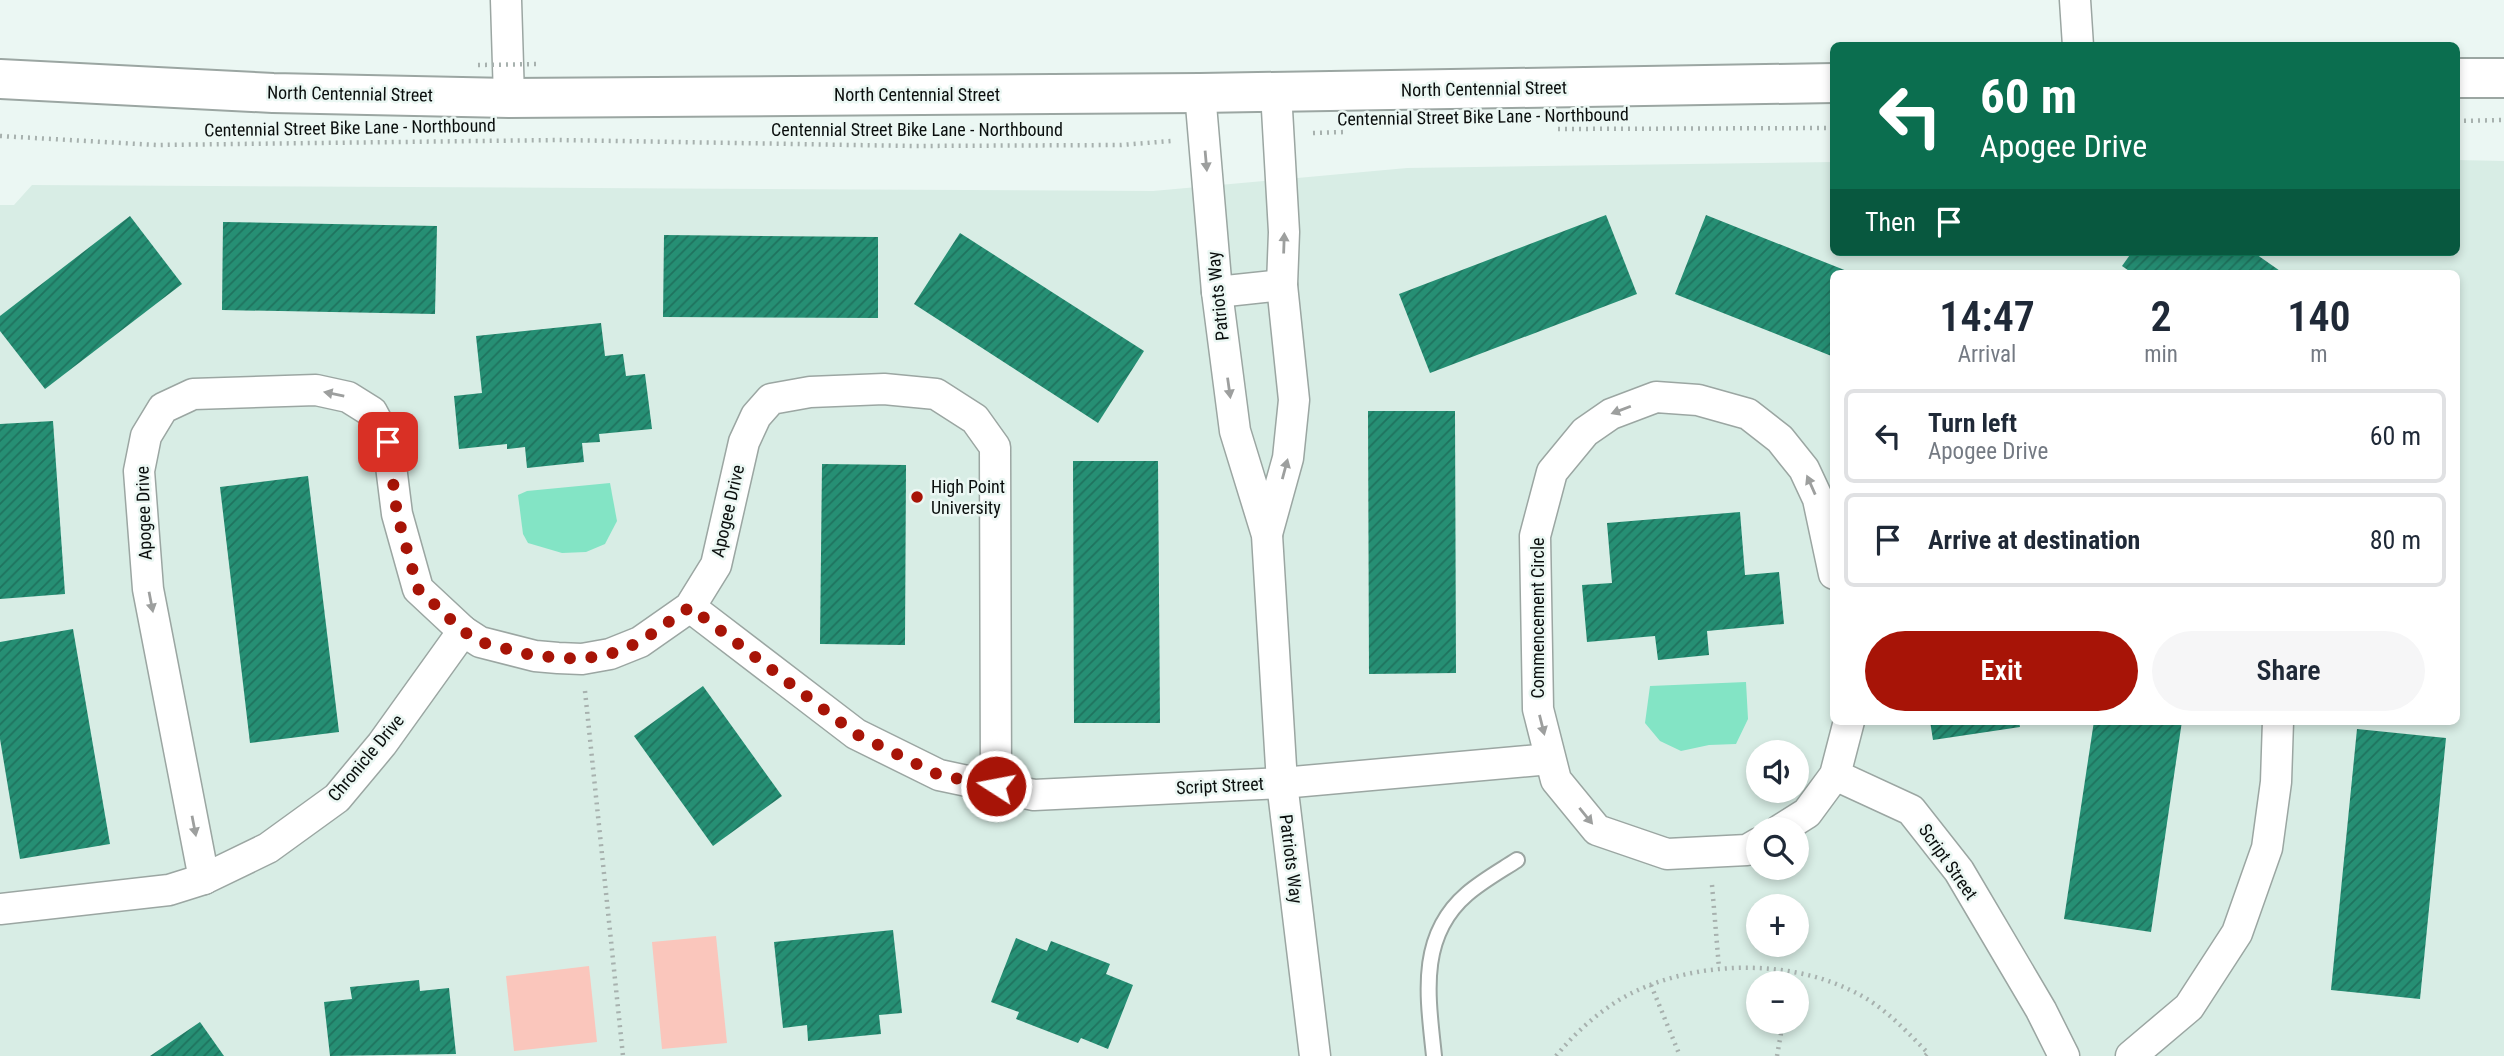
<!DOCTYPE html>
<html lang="en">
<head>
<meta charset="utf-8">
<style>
	:root { --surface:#fff; --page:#f6f6f7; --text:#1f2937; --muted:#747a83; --line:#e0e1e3; --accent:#a71407 }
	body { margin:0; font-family:"Roboto Condensed",sans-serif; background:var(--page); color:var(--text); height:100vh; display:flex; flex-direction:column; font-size:26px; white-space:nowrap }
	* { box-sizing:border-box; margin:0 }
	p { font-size:23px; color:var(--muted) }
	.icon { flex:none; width:38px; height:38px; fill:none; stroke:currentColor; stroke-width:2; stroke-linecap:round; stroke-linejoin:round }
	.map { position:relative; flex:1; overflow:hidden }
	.drawer { position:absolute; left:1830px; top:270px; width:630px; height:455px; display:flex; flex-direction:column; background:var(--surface); border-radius:10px; box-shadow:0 4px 10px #0003 }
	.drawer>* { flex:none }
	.guide { position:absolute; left:1830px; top:42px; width:630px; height:214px; border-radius:10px; box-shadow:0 4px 10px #0003; background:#0b6e4f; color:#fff; overflow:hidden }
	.tools { position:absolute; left:1746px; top:740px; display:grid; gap:14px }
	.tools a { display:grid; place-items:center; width:63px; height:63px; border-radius:50%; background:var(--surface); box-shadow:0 4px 10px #0003; font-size:35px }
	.pin { position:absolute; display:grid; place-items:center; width:60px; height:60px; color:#fff; margin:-30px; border-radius:14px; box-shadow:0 4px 10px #0006 }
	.me { position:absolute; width:77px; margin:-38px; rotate:281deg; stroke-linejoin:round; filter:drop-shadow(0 0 5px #0008) }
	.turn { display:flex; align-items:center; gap:24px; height:147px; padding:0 35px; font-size:32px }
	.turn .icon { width:91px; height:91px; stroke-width:2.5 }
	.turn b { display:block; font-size:49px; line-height:60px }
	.then { display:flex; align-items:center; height:66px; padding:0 35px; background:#0003; gap:14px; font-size:26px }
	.eta { display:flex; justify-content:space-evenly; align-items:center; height:119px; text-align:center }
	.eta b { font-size:42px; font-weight:600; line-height:49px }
	.button { display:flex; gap:14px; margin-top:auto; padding:14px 35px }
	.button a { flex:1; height:80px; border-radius:42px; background:var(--accent); color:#fff; font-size:28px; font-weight:600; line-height:80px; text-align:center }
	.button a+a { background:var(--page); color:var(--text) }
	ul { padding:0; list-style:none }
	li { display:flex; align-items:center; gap:21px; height:94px; margin:0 14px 10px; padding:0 21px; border:4px solid var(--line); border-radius:10px }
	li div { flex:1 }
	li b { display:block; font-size:26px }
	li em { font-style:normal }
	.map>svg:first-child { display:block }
	.built { fill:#d8ede5; fill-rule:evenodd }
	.garden { fill:#fac6bc }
	.water { fill:#83e4c5 }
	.building { fill:url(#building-hatch) }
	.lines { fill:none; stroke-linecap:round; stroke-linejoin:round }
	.lane-casing { stroke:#9ba6a2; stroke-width:18 }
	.street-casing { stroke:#9ba6a2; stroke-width:33 }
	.secondary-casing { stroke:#9ba6a2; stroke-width:42 }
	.path { stroke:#a7b1ae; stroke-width:4.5; stroke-dasharray:2 5; stroke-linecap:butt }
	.lane { stroke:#fff; stroke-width:14 }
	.street { stroke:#fff; stroke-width:30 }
	.secondary { stroke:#fff; stroke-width:38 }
	.path-bridge { stroke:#a7b1ae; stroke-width:4.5; stroke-dasharray:2 5; stroke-linecap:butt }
	.oneway { fill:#9d9f9e }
	.route { stroke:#a71407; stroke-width:12; stroke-dasharray:0 21.6 }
	.poi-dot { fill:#a71407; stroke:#ebf7f3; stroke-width:2.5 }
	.labels { text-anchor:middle; stroke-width:5; stroke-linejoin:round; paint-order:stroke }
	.street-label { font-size:18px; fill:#0a0e0d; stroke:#ebf7f3 }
	.poi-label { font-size:18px; fill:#0a0e0d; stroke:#ebf7f3; text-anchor:start }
</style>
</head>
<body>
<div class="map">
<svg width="2504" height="1056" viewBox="0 0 2504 1056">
	<defs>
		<pattern id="building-hatch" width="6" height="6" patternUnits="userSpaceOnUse" patternTransform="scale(1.75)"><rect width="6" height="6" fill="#268f74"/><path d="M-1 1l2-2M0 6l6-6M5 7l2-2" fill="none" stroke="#1f735e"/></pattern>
	</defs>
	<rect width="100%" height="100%" fill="#ebf7f3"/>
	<path class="built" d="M 2457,160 L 2504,161 L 2504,1056 L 0,1056 L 0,205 L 14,205 L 32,185 L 1153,191 L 1407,168 L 1834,162 L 1834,252 L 2457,252 ZM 1834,273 L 2457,273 L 2457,721 L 1834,721 ZM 1759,752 L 1797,752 L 1797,791 L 1759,791 ZM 1759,830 L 1797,830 L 1797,868 L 1759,868 ZM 1759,906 L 1797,906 L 1797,945 L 1759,945 ZM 1759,984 L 1797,984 L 1797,1022 L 1759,1022 Z"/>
	<g class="garden">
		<polygon points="716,936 727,1043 662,1049 652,942"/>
		<polygon points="589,966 597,1042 514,1051 506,976"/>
	</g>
	<g class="water">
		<polygon points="610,483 617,521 605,544 586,552 562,553 528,543 523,534 518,495 527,491"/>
		<polygon points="1746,682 1748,719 1736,744 1709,745 1681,751 1660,741 1645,723 1650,686"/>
	</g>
	<g class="building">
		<polygon points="1606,215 1637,294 1430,373 1399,294"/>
		<polygon points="1706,215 1852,273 1834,273 1834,357 1675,294"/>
		<polygon points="130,216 182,284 45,389 0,331 0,316"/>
		<polygon points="223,222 437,226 435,314 222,310"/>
		<polygon points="960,233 1144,351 1098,423 914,304"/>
		<polygon points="664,235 878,237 878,318 663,317"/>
		<polygon points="2132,252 2253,252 2283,273 2132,273 2122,266"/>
		<polygon points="601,323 605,356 623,354 626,376 645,374 652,429 599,434 600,442 582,443 584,462 527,468 525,447 507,449 507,444 459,449 454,396 482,393 476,336"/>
		<polygon points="1368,411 1455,411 1456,673 1369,674"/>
		<polygon points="53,421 65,594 0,599 0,424"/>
		<polygon points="1073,461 1158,461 1160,723 1074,723"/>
		<polygon points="822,464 906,465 905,645 820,644"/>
		<polygon points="308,476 339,732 250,743 220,487"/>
		<polygon points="1740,512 1745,575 1779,572 1784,624 1707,631 1709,655 1658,660 1655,636 1587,642 1582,585 1612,583 1607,523"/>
		<polygon points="73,629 110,844 20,859 0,739 0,642"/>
		<polygon points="703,686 782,796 713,846 634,736"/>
		<polygon points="1930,721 2019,721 2020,727 1933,740"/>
		<polygon points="2094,721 2182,721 2151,932 2064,919"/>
		<polygon points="2357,729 2446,738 2420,999 2331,990"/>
		<polygon points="893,930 902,1013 879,1015 881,1034 808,1041 807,1025 783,1028 774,942"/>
		<polygon points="1016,938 1047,951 1051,941 1110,964 1106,974 1133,985 1108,1049 1081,1038 1078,1043 1016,1019 1019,1012 991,1002"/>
		<polygon points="419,980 420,991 449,988 456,1054 330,1056 324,1002 352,999 350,987"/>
		<polygon points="200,1022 224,1056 150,1056"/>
	</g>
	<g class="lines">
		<g class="lane-casing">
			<path id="lane" d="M 1434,1056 C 1428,998 1417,937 1467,894 C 1482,881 1500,871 1517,860"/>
		</g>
		<g class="street-casing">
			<g id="street">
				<polyline points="506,0 509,98"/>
				<polyline points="2075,0 2078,46"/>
				<polyline points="1200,93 1217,292 1235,431 1267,535 1282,783 1315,1056"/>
				<polyline points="1217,292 1282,285"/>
				<polyline points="1267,534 1288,458 1294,400 1282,285 1284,232 1276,92"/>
				<polyline points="690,607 856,734 939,775 1034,795 1282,783 1550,759"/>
				<polyline points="1835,775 1911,810 1959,871 2041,1010 2064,1056"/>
				<polyline points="1780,830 1807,813 1835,775 1849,721"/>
				<polyline points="1759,843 1747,850 1667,854 1597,830 1556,780 1538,709 1535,536 1552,472 1585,432 1611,414 1656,397 1698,400 1748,414 1780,439 1804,469 1818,499 1834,574"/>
				<polyline points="204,879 148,589 139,471 146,436 163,408 193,394 316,390 348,397 372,412 388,442 397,514 418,589 463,631 480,642 535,656 558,658 582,659 610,654 640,642 690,607 716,565 744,442 756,416 771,399 810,392 884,389 936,394 975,419 995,447 996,786"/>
				<polyline points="0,909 169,890 204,879 268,848 337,798 382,744 463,631"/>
				<polyline points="2131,1056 2189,1007 2237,933 2267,848 2276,782 2278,721"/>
			</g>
		</g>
		<g class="secondary-casing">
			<g id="secondary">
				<polyline points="2457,78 2504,78"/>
				<polyline points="0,79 273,93 509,98 1200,93 1834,83"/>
			</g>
		</g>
		<g class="path">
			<polyline points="2457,121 2504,120"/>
			<polyline points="1558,129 1834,128"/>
			<polyline points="1313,133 1346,132"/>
			<polyline points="0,136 156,145 559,140 913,146 1121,145 1171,141"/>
			<polyline points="585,691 623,1056"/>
			<polyline points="1712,885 1719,968"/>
			<polyline points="1789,984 1791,972"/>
			<polyline points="1651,985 1680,1056"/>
			<path d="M 1556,1056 C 1574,1034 1595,1015 1619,1000 C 1685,961 1782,957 1850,990 C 1882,1004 1904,1029 1928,1053 L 1925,1056"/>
			<polyline points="1777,1056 1783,1022"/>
		</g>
		<use href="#lane" class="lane"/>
		<use href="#street" class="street"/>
		<use href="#secondary" class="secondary"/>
		<polyline class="path-bridge" points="478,65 540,64"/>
	</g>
	<defs><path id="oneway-solid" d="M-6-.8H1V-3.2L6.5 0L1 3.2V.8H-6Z" transform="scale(1.75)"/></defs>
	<g class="oneway">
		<use href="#oneway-solid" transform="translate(1206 161) rotate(85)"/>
		<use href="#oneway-solid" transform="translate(1284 243) rotate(-88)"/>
		<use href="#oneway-solid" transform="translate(1229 388) rotate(82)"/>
		<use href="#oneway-solid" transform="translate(334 394) rotate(-168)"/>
		<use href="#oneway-solid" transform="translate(1621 410) rotate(159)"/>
		<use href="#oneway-solid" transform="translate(1285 469) rotate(-75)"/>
		<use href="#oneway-solid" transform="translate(1811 485) rotate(-114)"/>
		<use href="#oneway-solid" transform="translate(151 602) rotate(79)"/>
		<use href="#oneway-solid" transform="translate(1542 725) rotate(76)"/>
		<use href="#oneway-solid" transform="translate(1586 816) rotate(51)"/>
		<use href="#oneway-solid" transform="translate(194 826) rotate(79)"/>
	</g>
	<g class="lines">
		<polyline class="route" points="388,442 397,514 418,589 463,631 480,642 535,656 582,659 610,654 640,642 690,607 856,734 939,775 996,786"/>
	</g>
	<circle class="poi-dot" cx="917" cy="497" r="7"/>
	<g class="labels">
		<g class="street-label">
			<text transform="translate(1484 89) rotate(-1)" y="6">North Centennial Street</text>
			<text transform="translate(350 94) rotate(1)" y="6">North Centennial Street</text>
			<text x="917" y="101">North Centennial Street</text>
			<text transform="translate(1483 117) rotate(-1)" y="6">Centennial Street Bike Lane - Northbound</text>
			<text transform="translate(350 128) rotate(-1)" y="6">Centennial Street Bike Lane - Northbound</text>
			<text x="917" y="136">Centennial Street Bike Lane - Northbound</text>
			<text transform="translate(1218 296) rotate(-96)" y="6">Patriots Way</text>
			<text transform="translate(728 511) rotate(-77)" y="6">Apogee Drive</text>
			<text transform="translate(144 513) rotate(-92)" y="6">Apogee Drive</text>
			<text transform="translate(1538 618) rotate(-90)" y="6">Commencement Circle</text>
			<text transform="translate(366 758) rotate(-50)" y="6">Chronicle Drive</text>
			<text transform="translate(1220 786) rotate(-3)" y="6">Script Street</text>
			<text transform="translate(1291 859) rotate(83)" y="6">Patriots Way</text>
			<text transform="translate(1948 862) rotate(55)" y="6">Script Street</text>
		</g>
		<g class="poi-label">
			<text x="931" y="493">High Point<tspan x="931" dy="21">University</tspan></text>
		</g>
	</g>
</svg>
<div class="tools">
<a><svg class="icon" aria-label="sound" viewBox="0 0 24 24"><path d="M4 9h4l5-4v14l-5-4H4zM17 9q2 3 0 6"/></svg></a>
<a><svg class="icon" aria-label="search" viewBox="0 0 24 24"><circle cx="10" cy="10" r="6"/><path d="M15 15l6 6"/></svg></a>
<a>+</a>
<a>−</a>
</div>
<div class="pin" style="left:388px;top:442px;background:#d93025"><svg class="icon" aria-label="arrive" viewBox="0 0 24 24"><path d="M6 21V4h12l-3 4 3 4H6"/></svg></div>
<svg class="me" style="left:996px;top:786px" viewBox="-20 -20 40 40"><circle r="17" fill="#a71407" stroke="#fff" stroke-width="3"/><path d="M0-11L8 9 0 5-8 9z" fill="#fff"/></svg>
<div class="guide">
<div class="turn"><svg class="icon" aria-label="left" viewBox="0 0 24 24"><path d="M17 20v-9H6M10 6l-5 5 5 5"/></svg><div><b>60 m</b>Apogee Drive</div></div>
<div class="then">Then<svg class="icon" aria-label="arrive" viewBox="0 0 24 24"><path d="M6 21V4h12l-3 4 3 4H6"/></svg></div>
</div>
<section class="drawer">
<div class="eta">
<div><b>14:47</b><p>Arrival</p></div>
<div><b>2</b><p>min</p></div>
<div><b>140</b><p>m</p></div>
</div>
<ul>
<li><svg class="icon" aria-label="left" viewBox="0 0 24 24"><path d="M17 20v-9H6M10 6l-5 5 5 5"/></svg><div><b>Turn left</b><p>Apogee Drive</p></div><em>60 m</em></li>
<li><svg class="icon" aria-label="arrive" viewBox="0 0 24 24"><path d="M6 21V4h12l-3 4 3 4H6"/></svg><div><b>Arrive at destination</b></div><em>80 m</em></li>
</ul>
<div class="button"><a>Exit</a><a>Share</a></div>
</section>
</div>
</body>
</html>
